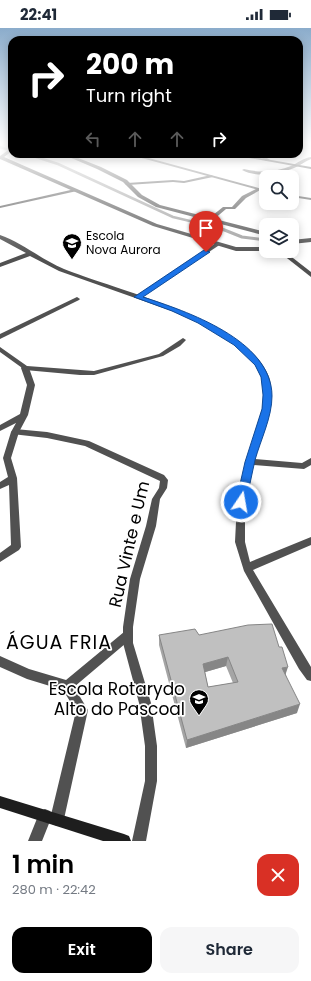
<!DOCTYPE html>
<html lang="en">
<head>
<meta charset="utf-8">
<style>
	:root { --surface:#fff; --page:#f6f6f7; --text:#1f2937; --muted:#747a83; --accent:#000 }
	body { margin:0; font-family:Poppins,sans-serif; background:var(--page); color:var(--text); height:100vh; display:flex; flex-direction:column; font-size:15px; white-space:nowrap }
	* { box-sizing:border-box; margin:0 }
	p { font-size:13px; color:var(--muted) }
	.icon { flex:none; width:22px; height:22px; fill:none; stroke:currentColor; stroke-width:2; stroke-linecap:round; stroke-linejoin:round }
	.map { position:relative; height:813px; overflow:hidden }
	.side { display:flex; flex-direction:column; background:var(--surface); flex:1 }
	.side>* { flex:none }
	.top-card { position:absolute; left:8px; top:8px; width:295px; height:122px; border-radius:12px; box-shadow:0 2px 10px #0003; background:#000; color:#fff; overflow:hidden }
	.controls { position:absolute; left:259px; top:142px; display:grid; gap:8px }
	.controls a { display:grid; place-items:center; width:40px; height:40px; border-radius:8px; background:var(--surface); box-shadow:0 2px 10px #0003; font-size:20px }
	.pin { position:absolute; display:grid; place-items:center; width:34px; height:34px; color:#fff; margin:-41px -17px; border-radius:50% 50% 50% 0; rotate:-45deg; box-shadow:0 0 4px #0007 }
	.pin .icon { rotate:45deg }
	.me { position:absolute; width:44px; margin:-22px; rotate:12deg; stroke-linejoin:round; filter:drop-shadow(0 0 3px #0008) }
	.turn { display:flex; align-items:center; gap:14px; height:84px; padding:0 12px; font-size:18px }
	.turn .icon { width:52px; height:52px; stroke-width:2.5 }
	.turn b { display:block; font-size:28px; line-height:34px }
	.lanes { display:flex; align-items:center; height:38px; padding:0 12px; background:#0003; justify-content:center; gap:20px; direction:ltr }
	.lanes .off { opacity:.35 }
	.round { display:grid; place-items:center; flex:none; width:42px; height:42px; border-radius:12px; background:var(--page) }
	.headline { display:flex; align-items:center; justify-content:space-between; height:68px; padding:0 12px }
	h1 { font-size:24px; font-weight:600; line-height:30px; color:var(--accent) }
	.primary-button { display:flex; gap:8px; margin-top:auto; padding:8px 12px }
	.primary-button a { flex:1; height:46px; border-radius:12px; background:var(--accent); color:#fff; font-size:16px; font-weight:600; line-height:46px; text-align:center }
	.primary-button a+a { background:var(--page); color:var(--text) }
	.status { display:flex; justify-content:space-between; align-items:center; height:28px; padding:0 20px; background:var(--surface); direction:ltr }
	.status svg { height:11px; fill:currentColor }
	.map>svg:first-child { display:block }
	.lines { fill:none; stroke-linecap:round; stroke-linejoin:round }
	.stream-far1 { stroke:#9f9f9f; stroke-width:2.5 }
	.stream { stroke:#9f9f9f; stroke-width:3 }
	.lane { fill:#515151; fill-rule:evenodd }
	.street { fill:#515151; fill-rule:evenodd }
	.secondary { fill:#1e1e1e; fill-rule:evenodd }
	.wall { fill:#a5a5a5; fill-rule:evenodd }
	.shaded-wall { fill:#868686 }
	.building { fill:#c0c0c0; stroke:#868686; fill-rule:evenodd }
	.route { fill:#1a73e8; stroke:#114b97 }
	.labels { text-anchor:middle; stroke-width:3.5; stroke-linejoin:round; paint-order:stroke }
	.far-poi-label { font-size:12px; fill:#000; stroke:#fff; text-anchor:start }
	.near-street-label { font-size:17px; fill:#000; stroke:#fff }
	.near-poi-label { font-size:17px; fill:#000; stroke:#fff; text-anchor:end }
	.near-quarter-label { font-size:19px; letter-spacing:1px; fill:#000; stroke:#fff }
</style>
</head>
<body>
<div class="status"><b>22:41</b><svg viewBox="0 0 49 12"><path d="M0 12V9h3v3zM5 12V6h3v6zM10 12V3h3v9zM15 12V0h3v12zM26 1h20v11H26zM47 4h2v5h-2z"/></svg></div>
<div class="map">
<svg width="311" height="813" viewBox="0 0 311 813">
	<rect width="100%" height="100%" fill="#fff"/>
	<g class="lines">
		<g class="stream-far1">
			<polyline points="0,119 6,121"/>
			<polyline points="27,126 58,136 173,189 211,198"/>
		</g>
		<polyline class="stream" points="207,197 222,201 242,209 266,212"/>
		<g class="lane">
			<polygon points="256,126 261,126 270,132 266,133"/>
			<polygon points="211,147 213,148 213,149 184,155 173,154 127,157 125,156 127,155 173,152 184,153"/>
			<polygon points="258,160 262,161 246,170 235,181 226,181 213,192 208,191 223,179 232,179 242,168"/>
			<polygon points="75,161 77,161 77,163 0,180 0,178"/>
			<polygon points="216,215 221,216 139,270 135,270 134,269"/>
			<polygon points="22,338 25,338 29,340 35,357 28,387 19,404 11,430 17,450 21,519 19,522 0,534 0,525 11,517 9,457 0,461 0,454 8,449 3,430 11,404 16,395 0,403 0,397 20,386 27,357 21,340"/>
			<polygon points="128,602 132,604 133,607 132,610 74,659 88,682 64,791 62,796 57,798 52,796 50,791 76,683 63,662 27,651 0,639 0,628 29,641 66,652 124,604"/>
		</g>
		<g class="street">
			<polygon points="11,120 12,120 12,123 4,129 157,196 236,219 266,219 266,223 236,223 153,198 0,131 0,128"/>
			<polygon points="62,126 68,126 101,139 127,152 142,167 160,177 266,204 266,208 156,179 138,169 123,154 97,141"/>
			<polygon points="127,126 134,126 266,162 266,164"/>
			<path d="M 311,129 L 311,131 C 305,133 300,138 294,140 C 280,146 256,150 242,142 L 244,141 C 259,145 277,144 291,138 C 298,135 303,130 311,129 Z"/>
			<polygon points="292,167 311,170 311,172 292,169"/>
			<path d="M 0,207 C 23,215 42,232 64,241 C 116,262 249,293 269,349 C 277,374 262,407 255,431 L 302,435 L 311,430 L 311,437 L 304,441 L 253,437 L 245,474 L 245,514 L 250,534 L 311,509 L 311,517 L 253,542 L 311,639 L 311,653 L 307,652 L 299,641 L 244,543 L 235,514 L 237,474 L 246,434 L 262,381 L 264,367 L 261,349 L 254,335 L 235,316 L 198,294 L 172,283 L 59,243 L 30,228 L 0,239 L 0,235 L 26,225 L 0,211 Z"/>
			<polygon points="311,210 311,214 292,216 292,212"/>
			<polygon points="278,223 284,223 311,244 311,249"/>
			<polygon points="77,269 80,271 79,272 0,311 0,306"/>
			<polygon points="183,310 186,312 180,318 163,328 94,347 80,347 25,342 0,324 0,319 27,338 94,343 159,326"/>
			<polygon points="15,401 47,404 89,413 164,447 168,452 167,460 160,471 156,498 140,551 133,599 133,615 151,675 157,718 157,753 146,813 132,813 145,753 145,718 139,675 123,615 123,599 130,551 146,498 152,471 159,460 160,453 85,418 47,410 12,406 11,404"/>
			<polygon points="45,781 50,783 52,788 42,813 28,813 40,783"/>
		</g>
		<g class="secondary">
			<polygon points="227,126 237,126 311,139 311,141"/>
			<polygon points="0,768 124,806 129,808 131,813 103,813 0,780"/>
		</g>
	</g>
	<path class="wall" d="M 159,607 L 199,607 L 279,619 L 286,647 L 297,685 L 186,720 L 159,617 ZM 226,638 L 233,655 L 208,659 L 205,644 Z"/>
	<g class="shaded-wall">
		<polygon points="228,629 226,638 202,645 203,636"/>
		<polygon points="288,639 285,648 282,640"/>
		<polygon points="300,676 297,685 186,720 187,712"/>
	</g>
	<path class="building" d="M 272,596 L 279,619 L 282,619 L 288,639 L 282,640 L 300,676 L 187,712 L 159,607 L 195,601 L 199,607 L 248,597 ZM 228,629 L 238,654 L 208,659 L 203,636 Z"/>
	<linearGradient id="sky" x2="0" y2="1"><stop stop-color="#8baccb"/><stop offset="0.5" stop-color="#fff"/><stop offset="1" stop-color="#fff" stop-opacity="0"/></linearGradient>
	<rect width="311" height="229" fill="url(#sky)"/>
	<path class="route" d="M 204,222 L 210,224 L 143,269 C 186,283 272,312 272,368 C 272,389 261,411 255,432 C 252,446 249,460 246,474 L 245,476 L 238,476 L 236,474 L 245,434 L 262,381 L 263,367 L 261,349 L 255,337 L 234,317 L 198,295 L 172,283 L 134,269 Z"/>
	<defs>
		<g id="school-pin" transform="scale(1)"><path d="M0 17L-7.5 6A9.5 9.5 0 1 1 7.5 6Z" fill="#000" stroke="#fff"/><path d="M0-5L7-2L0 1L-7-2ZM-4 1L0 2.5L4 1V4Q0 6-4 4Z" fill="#fff"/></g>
	</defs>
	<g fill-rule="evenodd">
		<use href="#school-pin" x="72" y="215"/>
		<use href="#school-pin" x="199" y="671"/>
	</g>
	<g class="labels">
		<g class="far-poi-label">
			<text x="86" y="212">Escola<tspan x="86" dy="14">Nova Aurora</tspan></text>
		</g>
		<g class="near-street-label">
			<text transform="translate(129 516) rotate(-77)" y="6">Rua Vinte e Um</text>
		</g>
		<g class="near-poi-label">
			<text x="185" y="667">Escola Rotarydo<tspan x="185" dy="20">Alto do Pascoal</tspan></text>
		</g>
		<g class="near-quarter-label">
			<text x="59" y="621">ÁGUA FRIA</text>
		</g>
	</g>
</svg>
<div class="controls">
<a><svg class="icon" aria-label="search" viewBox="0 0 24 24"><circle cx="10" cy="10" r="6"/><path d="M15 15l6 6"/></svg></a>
<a><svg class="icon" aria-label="layers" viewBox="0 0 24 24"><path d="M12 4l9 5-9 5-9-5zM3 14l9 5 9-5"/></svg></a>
</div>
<div class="pin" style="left:206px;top:224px;background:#d93025"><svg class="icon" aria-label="arrive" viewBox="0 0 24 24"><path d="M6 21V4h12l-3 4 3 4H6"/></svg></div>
<svg class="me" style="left:241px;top:474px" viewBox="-20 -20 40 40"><circle r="17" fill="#1a73e8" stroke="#fff" stroke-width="3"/><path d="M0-11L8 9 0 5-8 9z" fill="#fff"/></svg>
<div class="top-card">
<div class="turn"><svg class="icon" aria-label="right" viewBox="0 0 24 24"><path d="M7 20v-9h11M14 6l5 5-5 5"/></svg><div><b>200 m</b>Turn right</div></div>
<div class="lanes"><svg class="icon off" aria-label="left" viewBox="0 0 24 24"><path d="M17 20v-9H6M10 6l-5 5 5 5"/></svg><svg class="icon off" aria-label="ahead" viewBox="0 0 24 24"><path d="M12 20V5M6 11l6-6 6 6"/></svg><svg class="icon off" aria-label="ahead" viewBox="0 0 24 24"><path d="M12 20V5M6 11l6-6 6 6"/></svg><svg class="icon" aria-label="right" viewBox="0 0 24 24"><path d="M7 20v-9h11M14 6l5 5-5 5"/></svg></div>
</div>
</div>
<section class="side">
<div class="headline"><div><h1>1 min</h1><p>280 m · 22:42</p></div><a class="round" style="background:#d93025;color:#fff"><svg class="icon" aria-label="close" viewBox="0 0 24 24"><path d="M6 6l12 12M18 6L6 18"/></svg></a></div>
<div class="primary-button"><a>Exit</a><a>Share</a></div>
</section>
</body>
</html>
